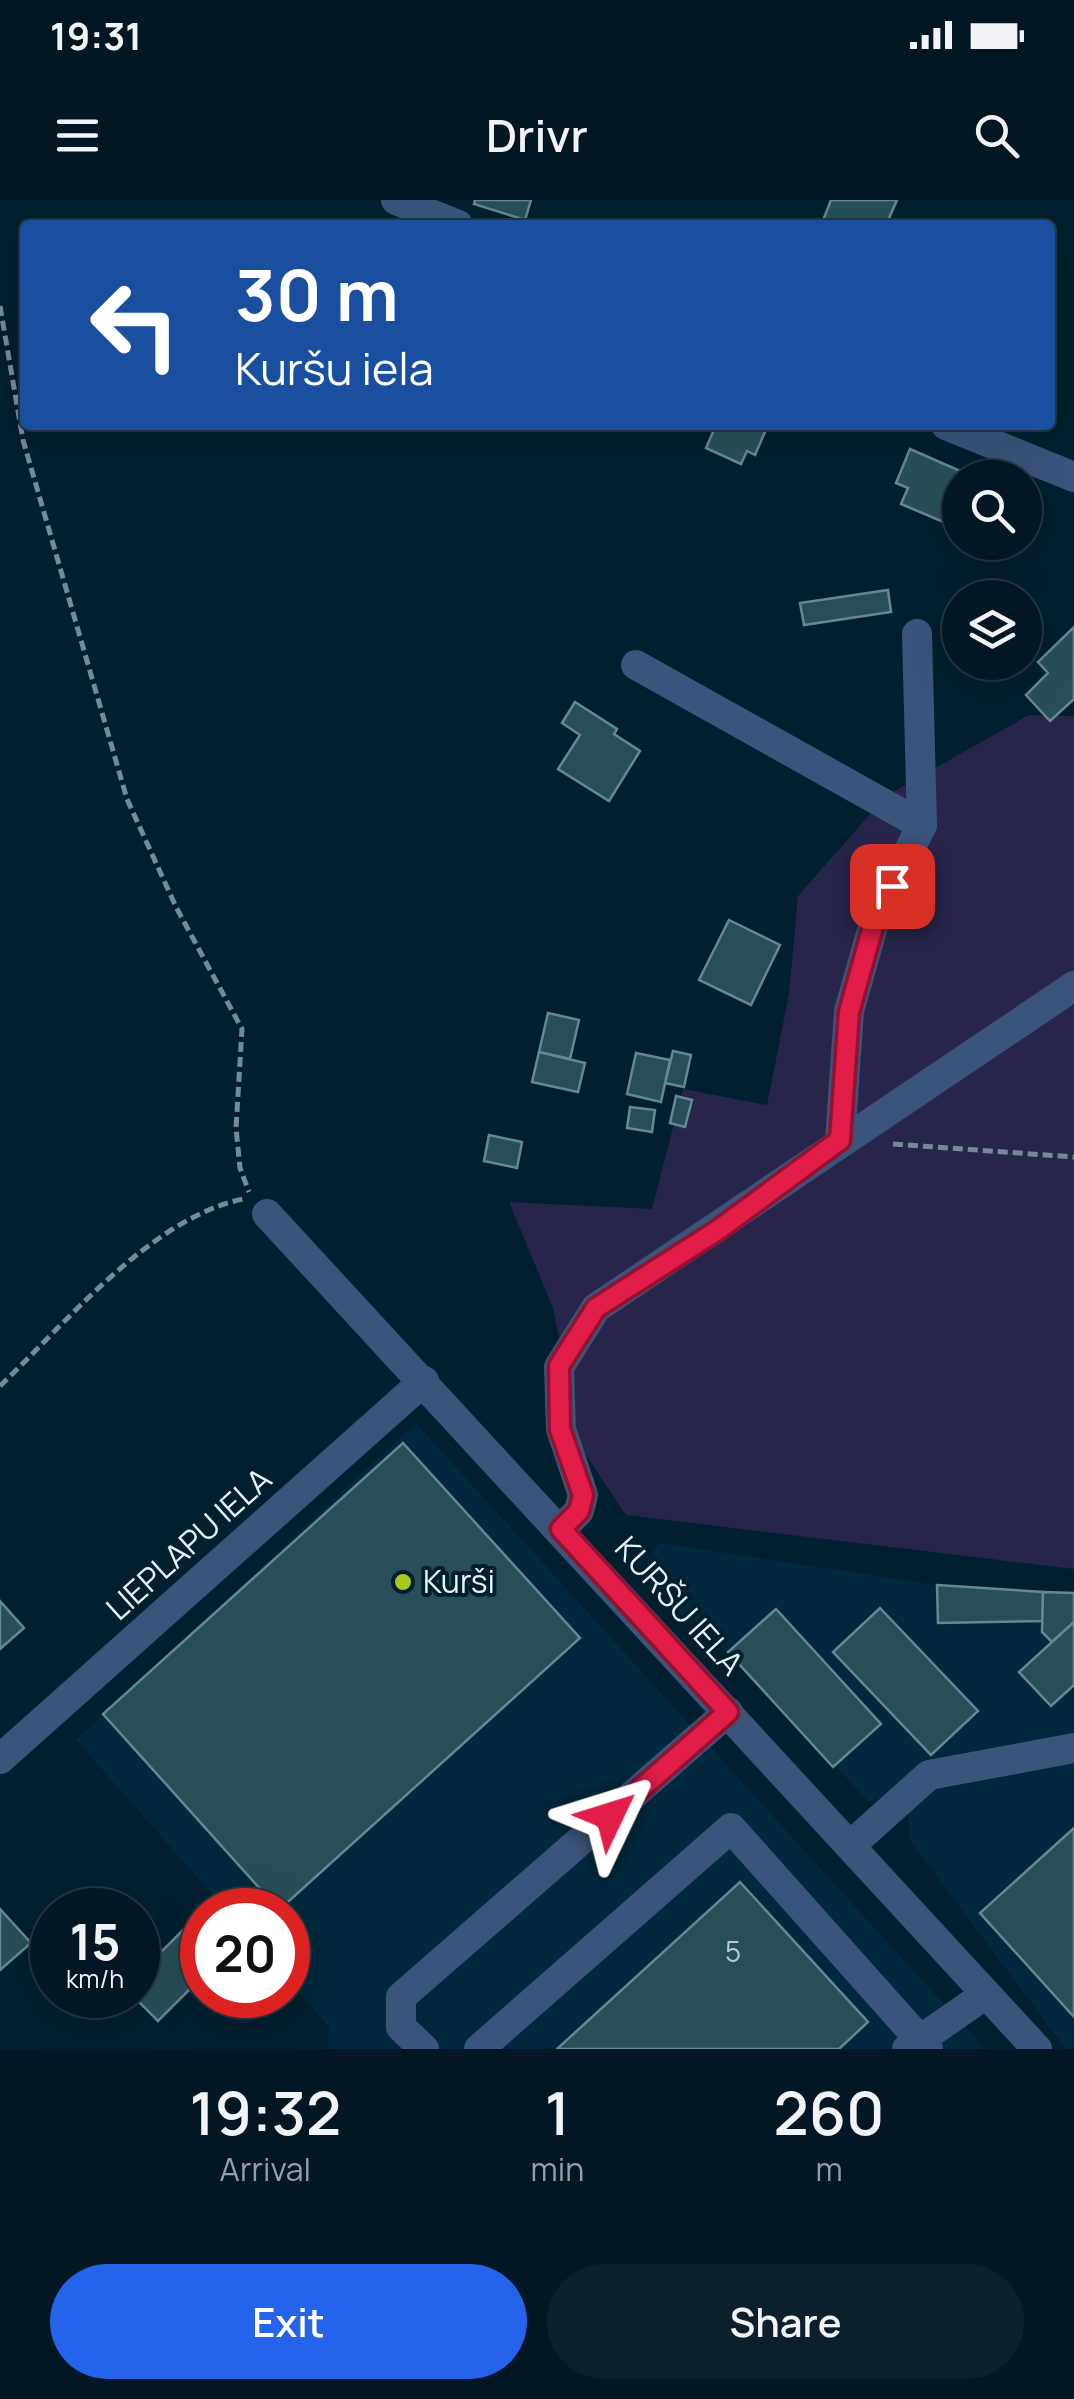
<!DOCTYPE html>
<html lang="en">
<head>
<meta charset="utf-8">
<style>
	:root { --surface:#021723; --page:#0c202b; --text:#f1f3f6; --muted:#969fa6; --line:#233641; --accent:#2563eb }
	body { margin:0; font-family:Manrope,sans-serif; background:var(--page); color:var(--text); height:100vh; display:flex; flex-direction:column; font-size:38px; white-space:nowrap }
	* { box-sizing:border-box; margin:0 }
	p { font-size:32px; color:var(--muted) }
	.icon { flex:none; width:55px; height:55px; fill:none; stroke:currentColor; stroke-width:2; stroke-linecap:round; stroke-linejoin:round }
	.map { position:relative; height:1849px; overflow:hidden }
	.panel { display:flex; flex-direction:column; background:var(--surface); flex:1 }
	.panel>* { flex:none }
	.banner { position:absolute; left:20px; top:20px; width:1035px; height:210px; border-radius:10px; box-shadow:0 10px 40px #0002,0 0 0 2px var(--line); background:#1a4fa0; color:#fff; overflow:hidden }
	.buttons { position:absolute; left:942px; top:260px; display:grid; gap:20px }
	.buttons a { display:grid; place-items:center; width:100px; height:100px; border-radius:50%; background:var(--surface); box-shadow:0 10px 40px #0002,0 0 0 2px var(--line); font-size:50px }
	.speed { position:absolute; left:30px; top:1688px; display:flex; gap:20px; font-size:50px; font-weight:700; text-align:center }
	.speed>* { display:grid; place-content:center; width:130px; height:130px; border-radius:50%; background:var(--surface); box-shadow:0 10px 40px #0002,0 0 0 2px var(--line); line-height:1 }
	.speed small { font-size:25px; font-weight:400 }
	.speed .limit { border:15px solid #d22; background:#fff; color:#111 }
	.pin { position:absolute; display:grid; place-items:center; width:85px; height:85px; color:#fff; margin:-42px; border-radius:20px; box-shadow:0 5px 15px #0006 }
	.me { position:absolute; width:110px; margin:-55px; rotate:49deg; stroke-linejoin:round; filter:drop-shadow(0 0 8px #0008) }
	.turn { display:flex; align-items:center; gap:35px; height:210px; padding:0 50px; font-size:45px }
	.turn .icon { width:130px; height:130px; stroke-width:2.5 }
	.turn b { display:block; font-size:70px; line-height:85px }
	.eta { display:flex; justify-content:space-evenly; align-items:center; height:170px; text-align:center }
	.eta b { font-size:60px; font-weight:600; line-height:70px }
	.button { display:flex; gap:20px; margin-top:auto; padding:20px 50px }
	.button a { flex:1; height:115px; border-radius:60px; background:var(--accent); color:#fff; font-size:40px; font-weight:600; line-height:115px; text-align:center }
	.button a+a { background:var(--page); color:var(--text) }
	.status { display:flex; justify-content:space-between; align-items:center; height:70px; padding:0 50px; background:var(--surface); direction:ltr }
	.status svg { height:28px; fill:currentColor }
	header { display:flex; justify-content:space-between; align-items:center; height:130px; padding:0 50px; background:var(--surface); font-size:45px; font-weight:600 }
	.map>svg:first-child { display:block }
	.built { fill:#01283c }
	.green { fill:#27264a }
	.building { fill:#284f57; stroke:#628a93; stroke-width:2.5 }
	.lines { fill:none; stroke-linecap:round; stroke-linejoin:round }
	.path { stroke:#758a96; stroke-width:5; stroke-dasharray:10 5; stroke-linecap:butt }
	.minor { stroke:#3b547b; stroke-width:30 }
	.route-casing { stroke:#92132f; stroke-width:25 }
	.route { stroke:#e11d48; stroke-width:18 }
	.poi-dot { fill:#a6c821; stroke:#021f2f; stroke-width:4 }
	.labels { text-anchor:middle; stroke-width:8; stroke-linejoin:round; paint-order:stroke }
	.number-label { font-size:28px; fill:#b6cbd3 }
	.street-label { font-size:32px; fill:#e6f4fc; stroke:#021f2f }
	.poi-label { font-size:32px; fill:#e6f4fc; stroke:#021f2f; text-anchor:start }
</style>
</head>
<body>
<div class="status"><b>19:31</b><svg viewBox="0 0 49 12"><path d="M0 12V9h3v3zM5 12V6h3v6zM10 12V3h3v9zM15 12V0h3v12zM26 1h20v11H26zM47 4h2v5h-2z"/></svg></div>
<header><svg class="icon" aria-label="menu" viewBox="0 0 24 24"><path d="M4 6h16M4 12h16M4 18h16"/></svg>Drivr<svg class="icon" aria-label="search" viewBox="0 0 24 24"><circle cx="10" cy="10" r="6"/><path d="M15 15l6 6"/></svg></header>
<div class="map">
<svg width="1074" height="1849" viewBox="0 0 1074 1849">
	<rect width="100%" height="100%" fill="#021f2f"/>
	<g class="built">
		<polygon points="416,1223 961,1823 986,1849 327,1849 329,1827 288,1780 288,1710 226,1710 76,1540"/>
		<polygon points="659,1343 937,1385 1074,1393 1074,1849 1066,1849 909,1639 909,1609 894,1595 869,1602 728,1452 662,1404 647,1361"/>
	</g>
	<polygon class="green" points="1029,515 1074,516 1074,1369 626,1315 580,1246 553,1108 509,1002 652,1009 683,889 767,905 789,794 798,696 886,596"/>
	<g class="building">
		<polygon points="475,0 531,0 525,20 474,4"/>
		<polygon points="831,0 897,0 886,25 825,25 822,23"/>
		<polygon points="716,225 768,225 755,255 747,251 741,264 706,248"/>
		<polygon points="910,249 976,278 960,278 960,329 901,304 908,288 896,283"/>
		<polygon points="888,390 891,412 804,425 800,403"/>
		<polygon points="1074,427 1074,499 1050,521 1026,495 1048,473 1038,462"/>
		<polygon points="575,502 617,529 614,534 640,551 609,601 558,569 580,535 562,523"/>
		<polygon points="729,720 780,745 751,805 699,780"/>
		<polygon points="548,813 579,820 570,859 539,852"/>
		<polygon points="673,851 691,855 684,887 665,883"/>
		<polygon points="539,852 585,863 578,892 532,882"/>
		<polygon points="636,853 670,860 661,902 627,894"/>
		<polygon points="676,896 692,900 685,927 670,923"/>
		<polygon points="630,907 655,910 652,932 627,928"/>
		<polygon points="489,935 522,942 517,968 484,961"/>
		<polygon points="403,1243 580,1438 279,1710 103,1514"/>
		<polygon points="937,1385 1043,1392 1043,1421 938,1423"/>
		<polygon points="1043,1392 1074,1393 1074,1422 1052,1442 1042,1432"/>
		<polygon points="0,1401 24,1428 0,1449"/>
		<polygon points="880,1408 978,1511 931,1555 833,1452"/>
		<polygon points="776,1409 881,1524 833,1567 728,1452"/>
		<polygon points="1074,1422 1074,1485 1051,1506 1019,1472"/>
		<polygon points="1074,1628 1074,1817 980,1713"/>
		<polygon points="740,1682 868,1822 839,1849 557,1849"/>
		<polygon points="0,1709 31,1743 0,1770"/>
		<polygon points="187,1726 202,1741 202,1777 158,1821 132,1795 138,1795 138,1775"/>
	</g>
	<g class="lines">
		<g class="path">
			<polyline points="0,106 23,240 127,599 176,707 242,829 236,928 240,968 249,992"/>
			<polyline points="893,944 1074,957"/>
			<path d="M 0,1186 C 66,1123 151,1018 243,999"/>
		</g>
		<g class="minor">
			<polyline points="396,0 458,25"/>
			<polyline points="946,225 1074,277"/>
			<polyline points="636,465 922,625"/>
			<polyline points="840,940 849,811 876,716 922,625 917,434"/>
			<polyline points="267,1014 1037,1849"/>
			<polyline points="561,1329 579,1311 583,1295 561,1229 559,1167 596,1108 1074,786"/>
			<polyline points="0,1559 424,1181"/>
			<polyline points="851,1645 929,1575 1074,1548"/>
			<polyline points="424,1849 401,1827 401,1797 728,1512"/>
			<polyline points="479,1849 731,1628 928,1849"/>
			<polyline points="907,1849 986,1794"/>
		</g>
	</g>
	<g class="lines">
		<g class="route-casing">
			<polyline id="route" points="610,1616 728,1512 561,1329 579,1311 583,1295 560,1229 559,1166 596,1108 718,1030 840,940 849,812 876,716 892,686"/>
		</g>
		<use href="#route" class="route"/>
	</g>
	<circle class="poi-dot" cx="403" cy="1382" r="10"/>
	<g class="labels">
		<g class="number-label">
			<text x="733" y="1762">5</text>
		</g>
		<g class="street-label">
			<text transform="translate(189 1344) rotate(-42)" y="11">LIEPLAPU IELA</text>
			<text transform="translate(679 1406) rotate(48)" y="11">KURŠU IELA</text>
		</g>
		<g class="poi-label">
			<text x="423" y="1393">Kurši</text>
		</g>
	</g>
</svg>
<div class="buttons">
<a><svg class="icon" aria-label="search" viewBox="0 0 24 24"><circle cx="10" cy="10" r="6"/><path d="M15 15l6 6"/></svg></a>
<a><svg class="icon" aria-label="layers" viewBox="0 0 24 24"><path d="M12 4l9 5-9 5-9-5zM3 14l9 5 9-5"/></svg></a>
</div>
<div class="speed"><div>15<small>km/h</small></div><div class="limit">20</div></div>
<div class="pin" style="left:892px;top:686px;background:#d93025"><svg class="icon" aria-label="arrive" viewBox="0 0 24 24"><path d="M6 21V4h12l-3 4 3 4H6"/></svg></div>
<svg class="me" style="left:610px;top:1616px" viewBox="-20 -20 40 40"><path d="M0-17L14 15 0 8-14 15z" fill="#e11d48" stroke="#fff" stroke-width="4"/></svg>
<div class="banner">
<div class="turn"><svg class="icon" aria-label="left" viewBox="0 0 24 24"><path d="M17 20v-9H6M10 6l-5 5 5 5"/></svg><div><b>30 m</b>Kuršu iela</div></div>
</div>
</div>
<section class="panel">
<div class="eta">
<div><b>19:32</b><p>Arrival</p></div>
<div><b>1</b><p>min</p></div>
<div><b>260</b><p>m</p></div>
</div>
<div class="button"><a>Exit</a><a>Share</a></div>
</section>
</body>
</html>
